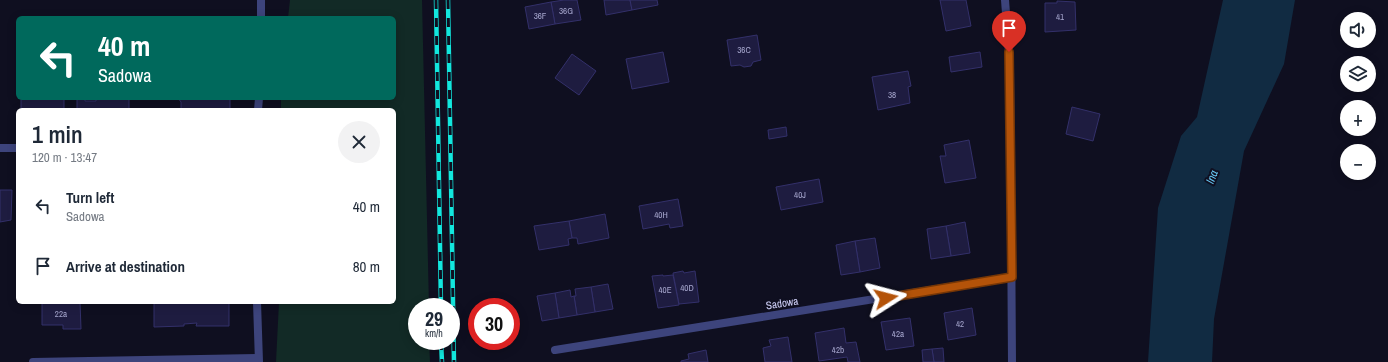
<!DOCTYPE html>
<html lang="en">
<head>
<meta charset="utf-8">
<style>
	:root { --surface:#fff; --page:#f2f2f3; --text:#1f2937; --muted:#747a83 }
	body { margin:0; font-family:"Archivo Narrow",sans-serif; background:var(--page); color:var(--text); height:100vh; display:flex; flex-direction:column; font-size:15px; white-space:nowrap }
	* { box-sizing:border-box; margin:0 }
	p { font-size:13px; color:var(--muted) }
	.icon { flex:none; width:22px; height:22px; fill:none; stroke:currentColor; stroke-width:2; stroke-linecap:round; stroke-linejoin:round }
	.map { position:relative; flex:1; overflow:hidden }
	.drawer { position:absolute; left:16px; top:108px; width:380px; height:196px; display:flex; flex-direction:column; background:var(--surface); border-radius:6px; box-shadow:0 2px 10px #0003 }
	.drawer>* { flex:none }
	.banner { position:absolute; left:16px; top:16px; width:380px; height:84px; border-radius:6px; box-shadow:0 2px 10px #0003; background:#00695c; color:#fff; overflow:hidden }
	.controls { position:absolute; left:1340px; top:12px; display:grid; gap:8px }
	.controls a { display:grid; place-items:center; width:36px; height:36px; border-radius:50%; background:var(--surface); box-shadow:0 2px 10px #0003; font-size:20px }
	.speed { position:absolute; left:408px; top:298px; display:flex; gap:8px; font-size:20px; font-weight:700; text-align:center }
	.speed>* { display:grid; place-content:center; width:52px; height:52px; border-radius:50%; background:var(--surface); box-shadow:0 2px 10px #0003; line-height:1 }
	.speed small { font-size:10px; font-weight:400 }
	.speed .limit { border:6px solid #d22; background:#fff; color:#111 }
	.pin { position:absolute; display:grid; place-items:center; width:34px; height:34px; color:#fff; margin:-41px -17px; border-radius:50% 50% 50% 0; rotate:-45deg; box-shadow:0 0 4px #0007 }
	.pin .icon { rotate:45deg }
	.me { position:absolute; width:44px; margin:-22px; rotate:81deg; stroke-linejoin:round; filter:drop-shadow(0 0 3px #0008) }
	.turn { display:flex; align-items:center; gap:14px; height:84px; padding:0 16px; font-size:18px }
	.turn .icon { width:52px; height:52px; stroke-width:2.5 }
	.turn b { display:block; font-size:28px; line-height:34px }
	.round { display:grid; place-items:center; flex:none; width:42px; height:42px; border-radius:21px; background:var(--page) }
	.headline { display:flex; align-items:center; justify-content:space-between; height:68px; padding:0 16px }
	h1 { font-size:24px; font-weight:600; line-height:30px }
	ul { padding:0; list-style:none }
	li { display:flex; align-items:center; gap:12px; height:60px; padding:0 16px }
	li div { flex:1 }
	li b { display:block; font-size:15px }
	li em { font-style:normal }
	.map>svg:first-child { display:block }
	.green { fill:#122a26 }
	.water { fill:#112b42 }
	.building { fill:#1e1c40; stroke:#33306a }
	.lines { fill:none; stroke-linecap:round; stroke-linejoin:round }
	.minor { stroke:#3d447c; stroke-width:8 }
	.rail-casing { stroke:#12e7de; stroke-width:4.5 }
	.rail { stroke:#0f0f20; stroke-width:3; stroke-dasharray:9; stroke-linecap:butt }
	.route-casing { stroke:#753606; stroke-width:10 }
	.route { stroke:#b45309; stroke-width:7 }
	.labels { text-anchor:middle; stroke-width:4; stroke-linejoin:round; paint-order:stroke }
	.number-label { font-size:9px; fill:#a5a5cc }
	.street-label { font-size:11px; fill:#d2d3fb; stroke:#0f0f20 }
	.water-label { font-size:12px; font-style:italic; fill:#68c7f3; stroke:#0f0f20 }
</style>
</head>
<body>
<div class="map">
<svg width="1388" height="362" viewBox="0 0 1388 362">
	<rect width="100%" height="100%" fill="#0f0f20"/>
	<polygon class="green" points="290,0 422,0 429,307 417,307 417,341 429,341 430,362 276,362 279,302 394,302 394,110 281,110 281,98 394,98 394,18 288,18"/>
	<polygon class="water" points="1223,0 1295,0 1284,64 1244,151 1214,319 1212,362 1148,362 1158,208 1181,136 1197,117"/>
	<g class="building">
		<polygon points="564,0 577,0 581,20 555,24 551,2"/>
		<polygon points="604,0 630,0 632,10 606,15"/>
		<polygon points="630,0 657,0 658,5 632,10"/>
		<polygon points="940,0 966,0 971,26 946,31"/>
		<polygon points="1057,1 1075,2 1076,30 1045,32 1045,3 1057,3"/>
		<polygon points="551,2 555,24 529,29 525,7"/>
		<polygon points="757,35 761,60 753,62 751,66 744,67 740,65 731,66 727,40"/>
		<polygon points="663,52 669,82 632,89 626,59"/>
		<polygon points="980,52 982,67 951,72 949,57"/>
		<polygon points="572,54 596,71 579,95 555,78"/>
		<polygon points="908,71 911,86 908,87 910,103 878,110 872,77"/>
		<rect x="21" y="98" width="43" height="12"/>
		<polygon points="77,98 85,98 85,101 96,101 96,98 129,98 129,110 77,110"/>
		<polygon points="178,98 230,98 230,110 181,110 181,102"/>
		<polygon points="1072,107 1100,114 1093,141 1066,134"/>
		<polygon points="786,127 787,136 769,139 768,130"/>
		<polygon points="969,140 976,178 945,183 940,156 946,156 944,145"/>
		<polygon points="819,179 823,202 781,210 776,187"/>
		<polygon points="0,190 12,190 11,220 0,222"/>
		<polygon points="678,199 683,226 670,228 669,224 643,229 639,206"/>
		<polygon points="605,214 609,238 578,244 577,238 572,238 569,221"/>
		<polygon points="569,221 572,238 568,239 569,245 539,250 534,226"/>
		<polygon points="965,222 970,253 951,256 946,226"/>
		<polygon points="946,226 951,256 931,259 927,229"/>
		<polygon points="875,238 880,268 860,272 855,241"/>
		<polygon points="855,241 860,272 841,275 836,245"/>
		<polygon points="683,271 684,273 695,271 699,302 679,304 673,273"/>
		<polygon points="663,275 663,276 673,275 679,305 658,308 652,276"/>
		<polygon points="608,284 613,309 595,312 591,287"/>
		<polygon points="591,287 595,312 577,315 574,296 576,296 575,289"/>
		<polygon points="570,290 571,297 574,296 577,315 559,318 555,293"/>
		<polygon points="555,293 559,318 542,321 537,296"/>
		<polygon points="42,302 80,302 81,329 63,329 63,325 42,325"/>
		<polygon points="154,302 229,302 229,326 196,326 197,323 184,324 184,326 154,327"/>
		<polygon points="972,308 976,335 948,340 944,313"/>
		<polygon points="910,318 914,346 886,350 881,322"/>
		<polygon points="844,328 846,343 856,342 860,362 848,362 847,357 819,361 815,333"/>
		<polygon points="788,337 792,362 765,362 763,348 771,346 769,340"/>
		<polygon points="943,348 944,362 934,362 932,349"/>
		<polygon points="932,349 934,362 923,362 922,350"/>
		<polygon points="706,350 708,362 681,362 681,361 689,359 688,354"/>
	</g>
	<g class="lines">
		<g class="minor">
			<polyline points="1005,0 1010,66 1012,362"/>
			<polyline points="261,18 261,0"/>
			<polyline points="258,110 259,98"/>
			<polyline points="0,148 18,148"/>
			<polyline points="257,302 259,362"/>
			<polyline points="555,350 1012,277"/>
			<polyline points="33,362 258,358"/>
		</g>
		<g class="rail-casing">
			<g id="rail">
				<polyline points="436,0 441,307"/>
				<polyline points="448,0 454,362"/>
				<polyline points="441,341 442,362"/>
			</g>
		</g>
		<use href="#rail" class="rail"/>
	</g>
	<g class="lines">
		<g class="route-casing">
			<polyline id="route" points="886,298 1012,277 1009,52"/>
		</g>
		<use href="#route" class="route"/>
	</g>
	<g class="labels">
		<g class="number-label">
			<text x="566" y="14">36G</text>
			<text x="540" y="19">36F</text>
			<text x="1060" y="20">41</text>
			<text x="744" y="53">36C</text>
			<text x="892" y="98">38</text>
			<text x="800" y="198">40J</text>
			<text x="661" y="218">40H</text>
			<text x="687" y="291">40D</text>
			<text x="665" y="293">40E</text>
			<text x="61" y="317">22a</text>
			<text x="960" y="327">42</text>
			<text x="898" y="337">42a</text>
			<text x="838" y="353">42b</text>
		</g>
		<g class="street-label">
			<text transform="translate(782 303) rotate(-9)" y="4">Sadowa</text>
		</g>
		<g class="water-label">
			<text transform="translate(1212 177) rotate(-69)" y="4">Ina</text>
		</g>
	</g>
</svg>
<div class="controls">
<a><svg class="icon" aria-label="sound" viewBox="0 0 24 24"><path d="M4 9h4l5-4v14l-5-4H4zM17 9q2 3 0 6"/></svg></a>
<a><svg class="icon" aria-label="layers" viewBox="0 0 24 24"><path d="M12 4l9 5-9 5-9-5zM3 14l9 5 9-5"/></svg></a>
<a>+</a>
<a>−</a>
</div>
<div class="speed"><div>29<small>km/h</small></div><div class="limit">30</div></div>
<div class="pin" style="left:1009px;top:52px;background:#d93025"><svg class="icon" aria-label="arrive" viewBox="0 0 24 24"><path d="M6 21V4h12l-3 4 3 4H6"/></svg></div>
<svg class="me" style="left:886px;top:298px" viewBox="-20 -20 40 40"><path d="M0-17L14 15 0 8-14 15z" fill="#b45309" stroke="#fff" stroke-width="4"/></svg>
<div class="banner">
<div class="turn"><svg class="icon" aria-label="left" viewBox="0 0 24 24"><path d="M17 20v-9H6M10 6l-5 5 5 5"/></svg><div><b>40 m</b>Sadowa</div></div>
</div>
<section class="drawer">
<div class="headline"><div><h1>1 min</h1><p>120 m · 13:47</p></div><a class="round"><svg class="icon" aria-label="close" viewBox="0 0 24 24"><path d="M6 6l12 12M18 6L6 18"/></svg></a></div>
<ul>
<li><svg class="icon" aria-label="left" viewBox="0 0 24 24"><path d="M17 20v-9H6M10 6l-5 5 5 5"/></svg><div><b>Turn left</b><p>Sadowa</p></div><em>40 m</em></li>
<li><svg class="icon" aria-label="arrive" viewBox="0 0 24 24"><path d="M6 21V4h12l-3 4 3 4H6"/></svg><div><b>Arrive at destination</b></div><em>80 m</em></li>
</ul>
</section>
</div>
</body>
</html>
